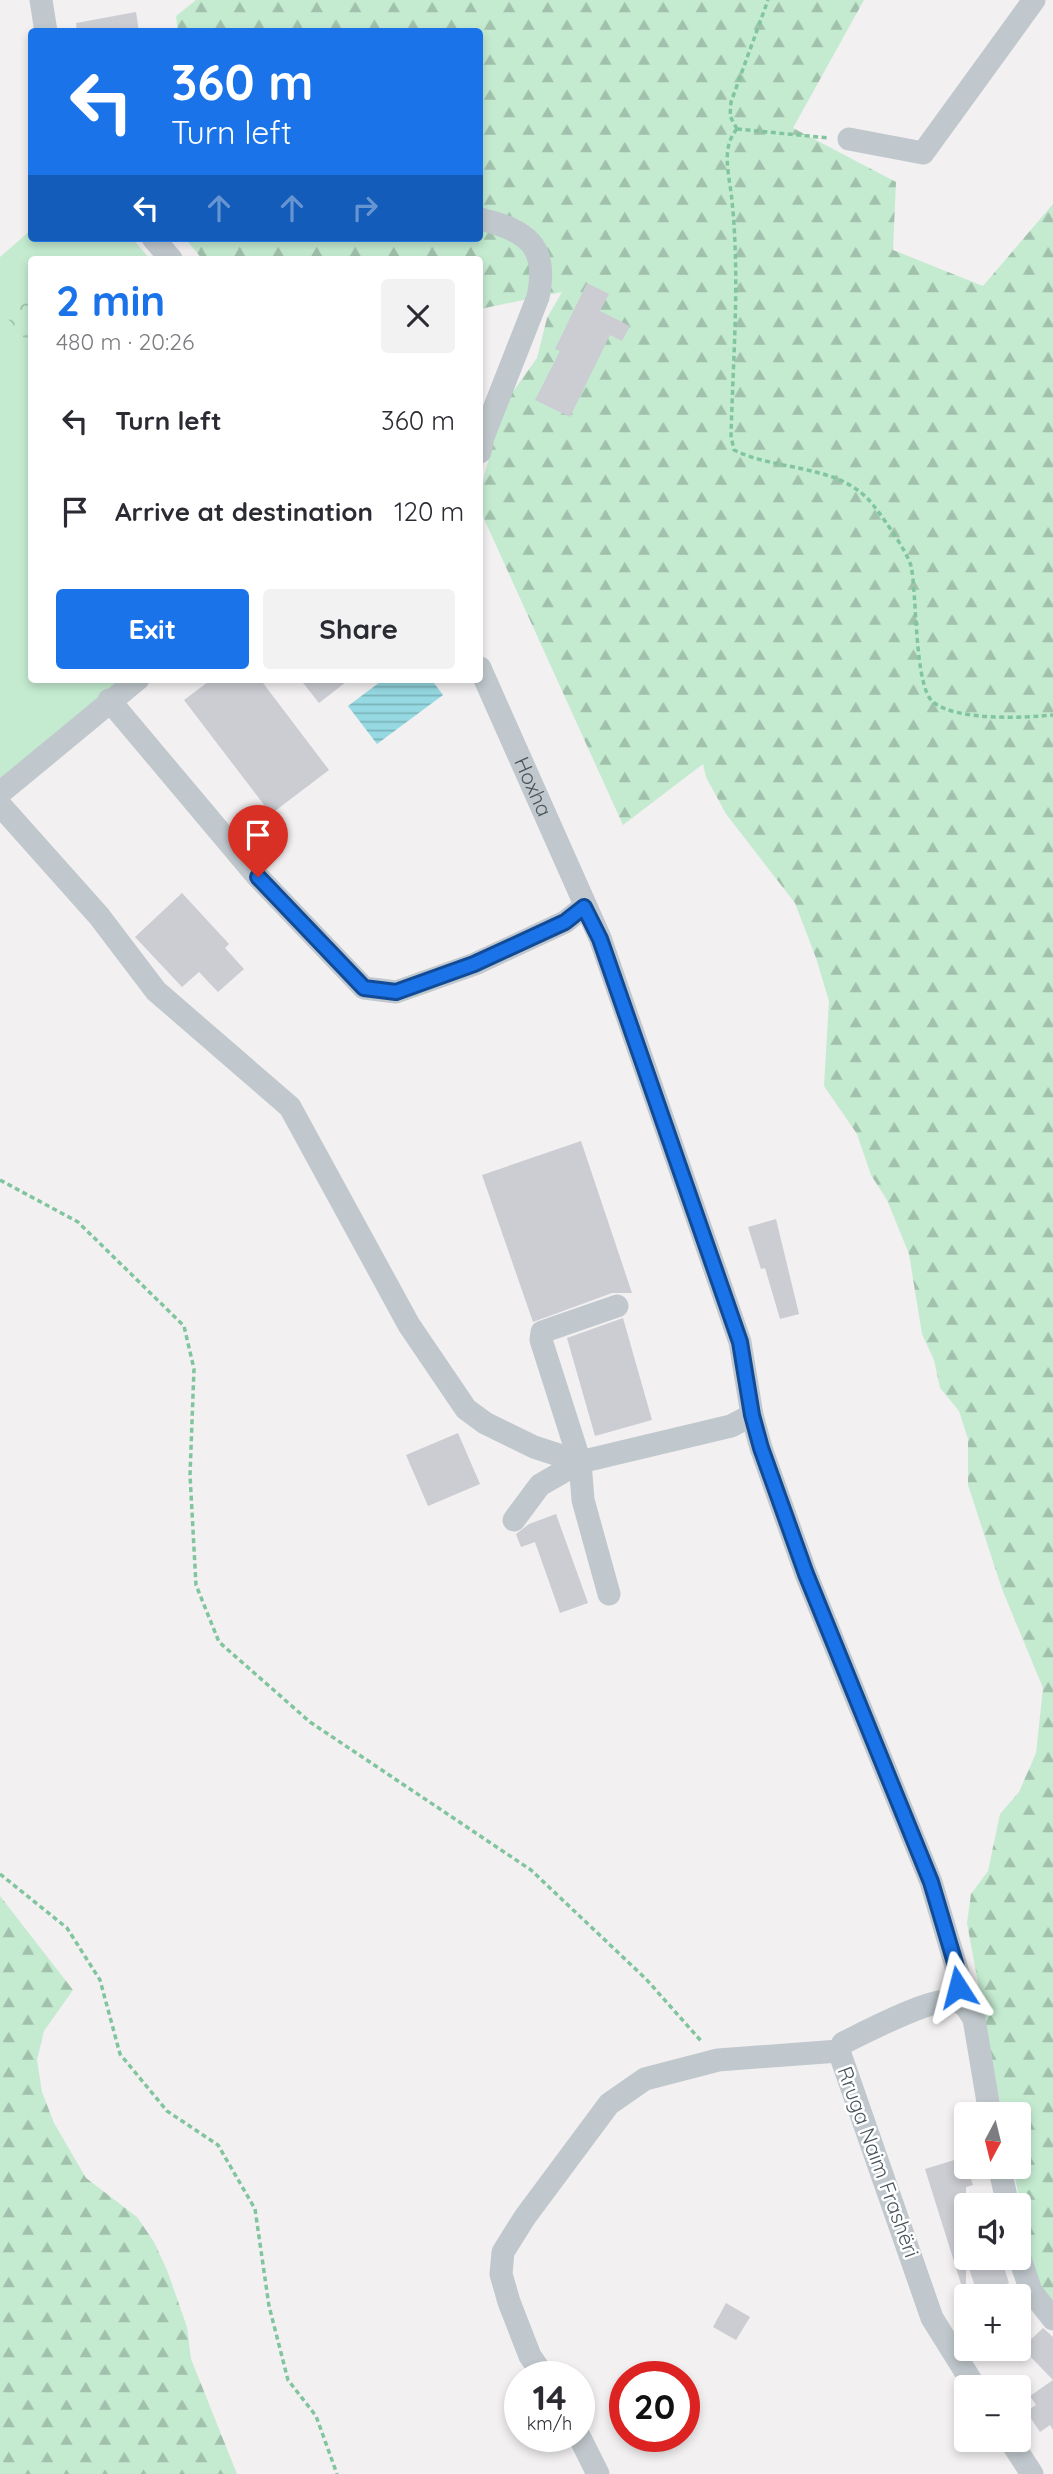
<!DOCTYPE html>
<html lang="en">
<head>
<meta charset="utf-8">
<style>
	:root { --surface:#fff; --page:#f2f2f3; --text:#2b2b33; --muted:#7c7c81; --accent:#1a73e8 }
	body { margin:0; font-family:Quicksand,sans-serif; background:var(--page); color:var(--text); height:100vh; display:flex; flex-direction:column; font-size:26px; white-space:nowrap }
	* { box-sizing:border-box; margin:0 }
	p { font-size:23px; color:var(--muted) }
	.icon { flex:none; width:38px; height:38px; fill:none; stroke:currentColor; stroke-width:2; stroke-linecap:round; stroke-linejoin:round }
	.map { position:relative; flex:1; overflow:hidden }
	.drawer { position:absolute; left:28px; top:256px; width:455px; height:427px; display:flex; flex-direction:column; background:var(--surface); border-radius:7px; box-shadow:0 4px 10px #0003 }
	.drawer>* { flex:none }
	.banner { position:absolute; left:28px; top:28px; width:455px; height:214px; border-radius:7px; box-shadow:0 4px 10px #0003; background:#1a73e8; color:#fff; overflow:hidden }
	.needle { width:46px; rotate:187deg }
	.fabs { position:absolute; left:954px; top:2102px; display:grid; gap:14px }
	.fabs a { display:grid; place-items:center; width:77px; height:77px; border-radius:7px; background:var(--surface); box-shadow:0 4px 10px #0003; font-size:35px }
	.speed { position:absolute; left:504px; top:2361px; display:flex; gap:14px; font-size:35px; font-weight:700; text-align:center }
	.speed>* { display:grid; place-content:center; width:91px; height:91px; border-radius:50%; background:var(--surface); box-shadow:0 4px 10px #0003; line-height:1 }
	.speed small { font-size:18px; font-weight:400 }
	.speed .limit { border:10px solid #d22; background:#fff; color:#111 }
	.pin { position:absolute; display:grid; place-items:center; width:60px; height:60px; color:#fff; margin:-72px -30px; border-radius:50% 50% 50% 0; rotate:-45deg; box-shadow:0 0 7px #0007 }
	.pin .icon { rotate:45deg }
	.me { position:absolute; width:77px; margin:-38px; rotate:351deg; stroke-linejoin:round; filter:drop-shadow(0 0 5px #0008) }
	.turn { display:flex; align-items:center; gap:24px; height:147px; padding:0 28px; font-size:32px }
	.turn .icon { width:91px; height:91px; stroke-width:2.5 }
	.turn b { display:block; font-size:49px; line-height:60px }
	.lanes { display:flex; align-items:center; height:66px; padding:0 28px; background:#0003; justify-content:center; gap:35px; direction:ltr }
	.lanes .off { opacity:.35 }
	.round { display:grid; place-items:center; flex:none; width:74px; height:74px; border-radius:7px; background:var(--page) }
	.overview { display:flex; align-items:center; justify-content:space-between; height:119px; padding:0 28px }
	h1 { font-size:42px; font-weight:700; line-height:52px; color:var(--accent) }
	.action { display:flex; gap:14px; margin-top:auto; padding:14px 28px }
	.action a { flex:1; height:80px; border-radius:7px; background:var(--accent); color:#fff; font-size:28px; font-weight:700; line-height:80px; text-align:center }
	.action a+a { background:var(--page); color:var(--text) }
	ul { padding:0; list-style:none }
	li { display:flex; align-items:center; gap:21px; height:91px; padding:0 28px }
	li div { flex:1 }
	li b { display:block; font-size:26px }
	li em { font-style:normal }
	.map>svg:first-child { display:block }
	.green { fill:#c4ebd0 }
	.forest { fill:url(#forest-firs) }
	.park { fill:url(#park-crowns) }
	.water { fill:url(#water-rules) }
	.building { fill:#cbcdd2 }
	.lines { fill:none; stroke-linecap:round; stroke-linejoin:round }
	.path { stroke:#80c59d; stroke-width:3.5; stroke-dasharray:5 3.5; stroke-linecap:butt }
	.minor { stroke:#c0c8cd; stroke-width:23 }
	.route-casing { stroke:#114b97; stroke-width:18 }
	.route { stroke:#1a73e8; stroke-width:12 }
	.labels { text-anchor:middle; stroke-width:5; stroke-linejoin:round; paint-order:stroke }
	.street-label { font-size:21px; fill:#4a555c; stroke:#fff }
</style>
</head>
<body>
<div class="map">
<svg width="1053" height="2474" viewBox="0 0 1053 2474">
	<defs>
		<pattern id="forest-firs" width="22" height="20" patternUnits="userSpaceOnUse" patternTransform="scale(1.75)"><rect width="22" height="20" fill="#c4ebd0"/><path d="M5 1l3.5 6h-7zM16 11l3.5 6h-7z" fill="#a1c1ac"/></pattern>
		<pattern id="park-crowns" width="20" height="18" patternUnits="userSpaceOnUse" patternTransform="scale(1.75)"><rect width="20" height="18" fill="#c4ebd0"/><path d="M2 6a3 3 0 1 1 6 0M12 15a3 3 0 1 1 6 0" fill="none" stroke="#a1c1ac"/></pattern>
		<pattern id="water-rules" width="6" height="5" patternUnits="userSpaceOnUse" patternTransform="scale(1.75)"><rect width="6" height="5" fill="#96d9e2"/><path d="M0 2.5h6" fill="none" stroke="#7cb3ba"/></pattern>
	</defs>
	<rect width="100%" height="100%" fill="#f2f0f1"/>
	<polygon class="green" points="31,230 32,238 132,238 150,259 32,259 32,679 127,679 0,779 0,257"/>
	<g class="forest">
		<polygon points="196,0 864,0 793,128 896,182 893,250 983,286 1053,204 1053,2301 1035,2278 1013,2167 1018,2166 1018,2114 1002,2114 967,1923 971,1894 988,1871 1000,1814 1019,1792 1036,1753 1043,1688 1002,1589 968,1485 968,1439 959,1411 940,1388 934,1360 922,1334 909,1254 887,1200 871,1175 857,1134 824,1086 829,1001 816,958 795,903 726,814 706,777 703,764 623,825 480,510 480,493 502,407 537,358 547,318 562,292 480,309 480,259 202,259 185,238 480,238 480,32 178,32 176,16"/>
		<polygon points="0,1896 73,1990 44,2031 37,2060 42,2092 54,2123 86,2178 137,2217 154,2242 167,2270 187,2327 191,2359 237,2474 0,2474"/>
	</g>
	<g class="park">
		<polygon points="83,245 95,259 66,259"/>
		<polygon points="31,288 31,346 3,313"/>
	</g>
	<polygon class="water" points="384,679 431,679 443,695 377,744 348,706"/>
	<g class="building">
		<polygon points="136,12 139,32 77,32 76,23"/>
		<polygon points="587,283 609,294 600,311 630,326 622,341 610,335 570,417 535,400 560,351 555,349"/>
		<polygon points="212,679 260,679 329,770 271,814 184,700"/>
		<polygon points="300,679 350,679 319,703"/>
		<polygon points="182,893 229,944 225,948 244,969 218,992 199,972 182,987 135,937"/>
		<polygon points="581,1141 632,1293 612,1293 533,1322 482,1175"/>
		<polygon points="776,1219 799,1314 780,1319 765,1268 761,1269 748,1227"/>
		<polygon points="623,1318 652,1420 595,1436 567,1338"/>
		<polygon points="458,1433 480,1484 428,1506 406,1455"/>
		<polygon points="556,1514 588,1603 560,1613 535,1542 521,1547 516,1534 529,1524"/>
		<polygon points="964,2157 973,2185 966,2187 966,2258 1001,2258 1009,2283 1002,2286 1004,2291 989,2296 978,2296 966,2259 966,2286 962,2287 925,2169"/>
		<polygon points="726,2303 750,2317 736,2340 713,2327"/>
		<polygon points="1043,2328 1053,2337 1053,2380 1022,2348"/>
		<polygon points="1053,2380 1053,2430 1050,2425 1040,2432 1026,2411 1036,2405 1030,2396"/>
	</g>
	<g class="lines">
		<g class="path">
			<path d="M 737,129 C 720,148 730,177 732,201 C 740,279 733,358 731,436 L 734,450 C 776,471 834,464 868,499 C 879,511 907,551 911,566 C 917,591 914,687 933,702 C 956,721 1024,718 1053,715"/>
			<polyline points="737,129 730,116 731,102 768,0"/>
			<polyline points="737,129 829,138"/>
			<polyline points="0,1180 78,1222 184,1326 194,1369 190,1475 196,1585 219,1642 310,1722 531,1870 646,1979 702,2042"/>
			<polyline points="0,1874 67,1928 100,1980 120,2054 167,2111 218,2145 255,2209 269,2306 288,2380 316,2416 337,2474"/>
		</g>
		<g class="minor">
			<polyline points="41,0 46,32"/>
			<polyline points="849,139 923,153 1034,0"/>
			<path d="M 480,219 C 527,230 549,246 538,297 L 483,437 L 480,452"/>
			<polyline points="153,238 171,259"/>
			<path id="s1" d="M 480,668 L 600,938 L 740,1342 L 752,1415 L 761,1448 L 806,1574 L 931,1882 L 958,1973 L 955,2000"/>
			<polyline points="109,700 258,877 364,988 396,992 475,964 565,922 584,907"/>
			<polyline points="0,793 138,679"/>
			<polyline points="0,805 99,916 156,991 290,1107 409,1325 466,1409 485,1423 534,1447 580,1462 731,1426 752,1415"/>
			<polyline points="514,1520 540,1485 580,1462"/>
			<polyline points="609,1594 583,1500 580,1462 541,1340 542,1332 617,1306"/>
			<polyline points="999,2166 1008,2205"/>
			<polyline points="1018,2253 1031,2291 1053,2319"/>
			<polyline points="544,2376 530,2356 509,2302 501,2274 503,2252 525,2217 609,2104 645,2079 718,2060 839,2051"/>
			<path d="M 975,2387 L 932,2318 L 839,2051 L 843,2043 C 866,2032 933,1996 955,2001 C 966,2003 969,2011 974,2019 L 990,2114"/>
			<polyline points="579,2436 598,2474"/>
			<polyline points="1010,2440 1032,2474"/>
		</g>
	</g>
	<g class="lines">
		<g class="route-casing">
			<polyline id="route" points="258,877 364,988 396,992 474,964 565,922 584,907 600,939 740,1342 752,1415 761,1448 806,1574 931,1882 958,1973 958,1987"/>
		</g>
		<use href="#route" class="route"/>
	</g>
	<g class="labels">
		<g class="street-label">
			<text dy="7" stroke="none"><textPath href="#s1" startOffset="130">Hoxha</textPath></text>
			<text transform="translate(878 2162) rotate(70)" y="7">Rruga Naim Frashëri</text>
		</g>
	</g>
</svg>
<div class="fabs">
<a><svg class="needle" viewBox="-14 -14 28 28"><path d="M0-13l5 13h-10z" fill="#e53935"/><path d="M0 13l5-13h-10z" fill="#7c7c81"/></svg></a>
<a><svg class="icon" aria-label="sound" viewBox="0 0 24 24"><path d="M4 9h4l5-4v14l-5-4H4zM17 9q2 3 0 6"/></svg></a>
<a>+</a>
<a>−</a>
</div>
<div class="speed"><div>14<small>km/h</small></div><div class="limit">20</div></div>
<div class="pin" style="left:258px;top:877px;background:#d93025"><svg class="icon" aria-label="arrive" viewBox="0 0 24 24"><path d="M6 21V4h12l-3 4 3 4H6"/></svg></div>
<svg class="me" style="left:958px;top:1987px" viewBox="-20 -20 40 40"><path d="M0-17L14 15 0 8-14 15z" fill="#1a73e8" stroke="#fff" stroke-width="4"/></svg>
<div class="banner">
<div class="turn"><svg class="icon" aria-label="left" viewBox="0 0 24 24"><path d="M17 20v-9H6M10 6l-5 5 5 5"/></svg><div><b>360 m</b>Turn left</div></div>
<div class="lanes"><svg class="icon" aria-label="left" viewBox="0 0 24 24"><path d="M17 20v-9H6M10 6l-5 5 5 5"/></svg><svg class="icon off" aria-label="ahead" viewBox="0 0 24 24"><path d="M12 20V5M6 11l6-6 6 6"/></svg><svg class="icon off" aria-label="ahead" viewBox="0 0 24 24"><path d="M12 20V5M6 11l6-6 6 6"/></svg><svg class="icon off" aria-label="right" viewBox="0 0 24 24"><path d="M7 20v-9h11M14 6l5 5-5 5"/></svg></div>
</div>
<section class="drawer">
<div class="overview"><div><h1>2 min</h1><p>480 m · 20:26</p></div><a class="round"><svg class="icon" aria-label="close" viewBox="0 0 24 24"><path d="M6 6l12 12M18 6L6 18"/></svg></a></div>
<ul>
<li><svg class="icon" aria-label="left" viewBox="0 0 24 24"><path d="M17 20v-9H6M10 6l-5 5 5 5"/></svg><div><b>Turn left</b></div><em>360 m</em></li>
<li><svg class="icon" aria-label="arrive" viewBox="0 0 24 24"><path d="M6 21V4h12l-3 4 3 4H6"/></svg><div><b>Arrive at destination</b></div><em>120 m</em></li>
</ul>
<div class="action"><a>Exit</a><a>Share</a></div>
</section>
</div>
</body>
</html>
